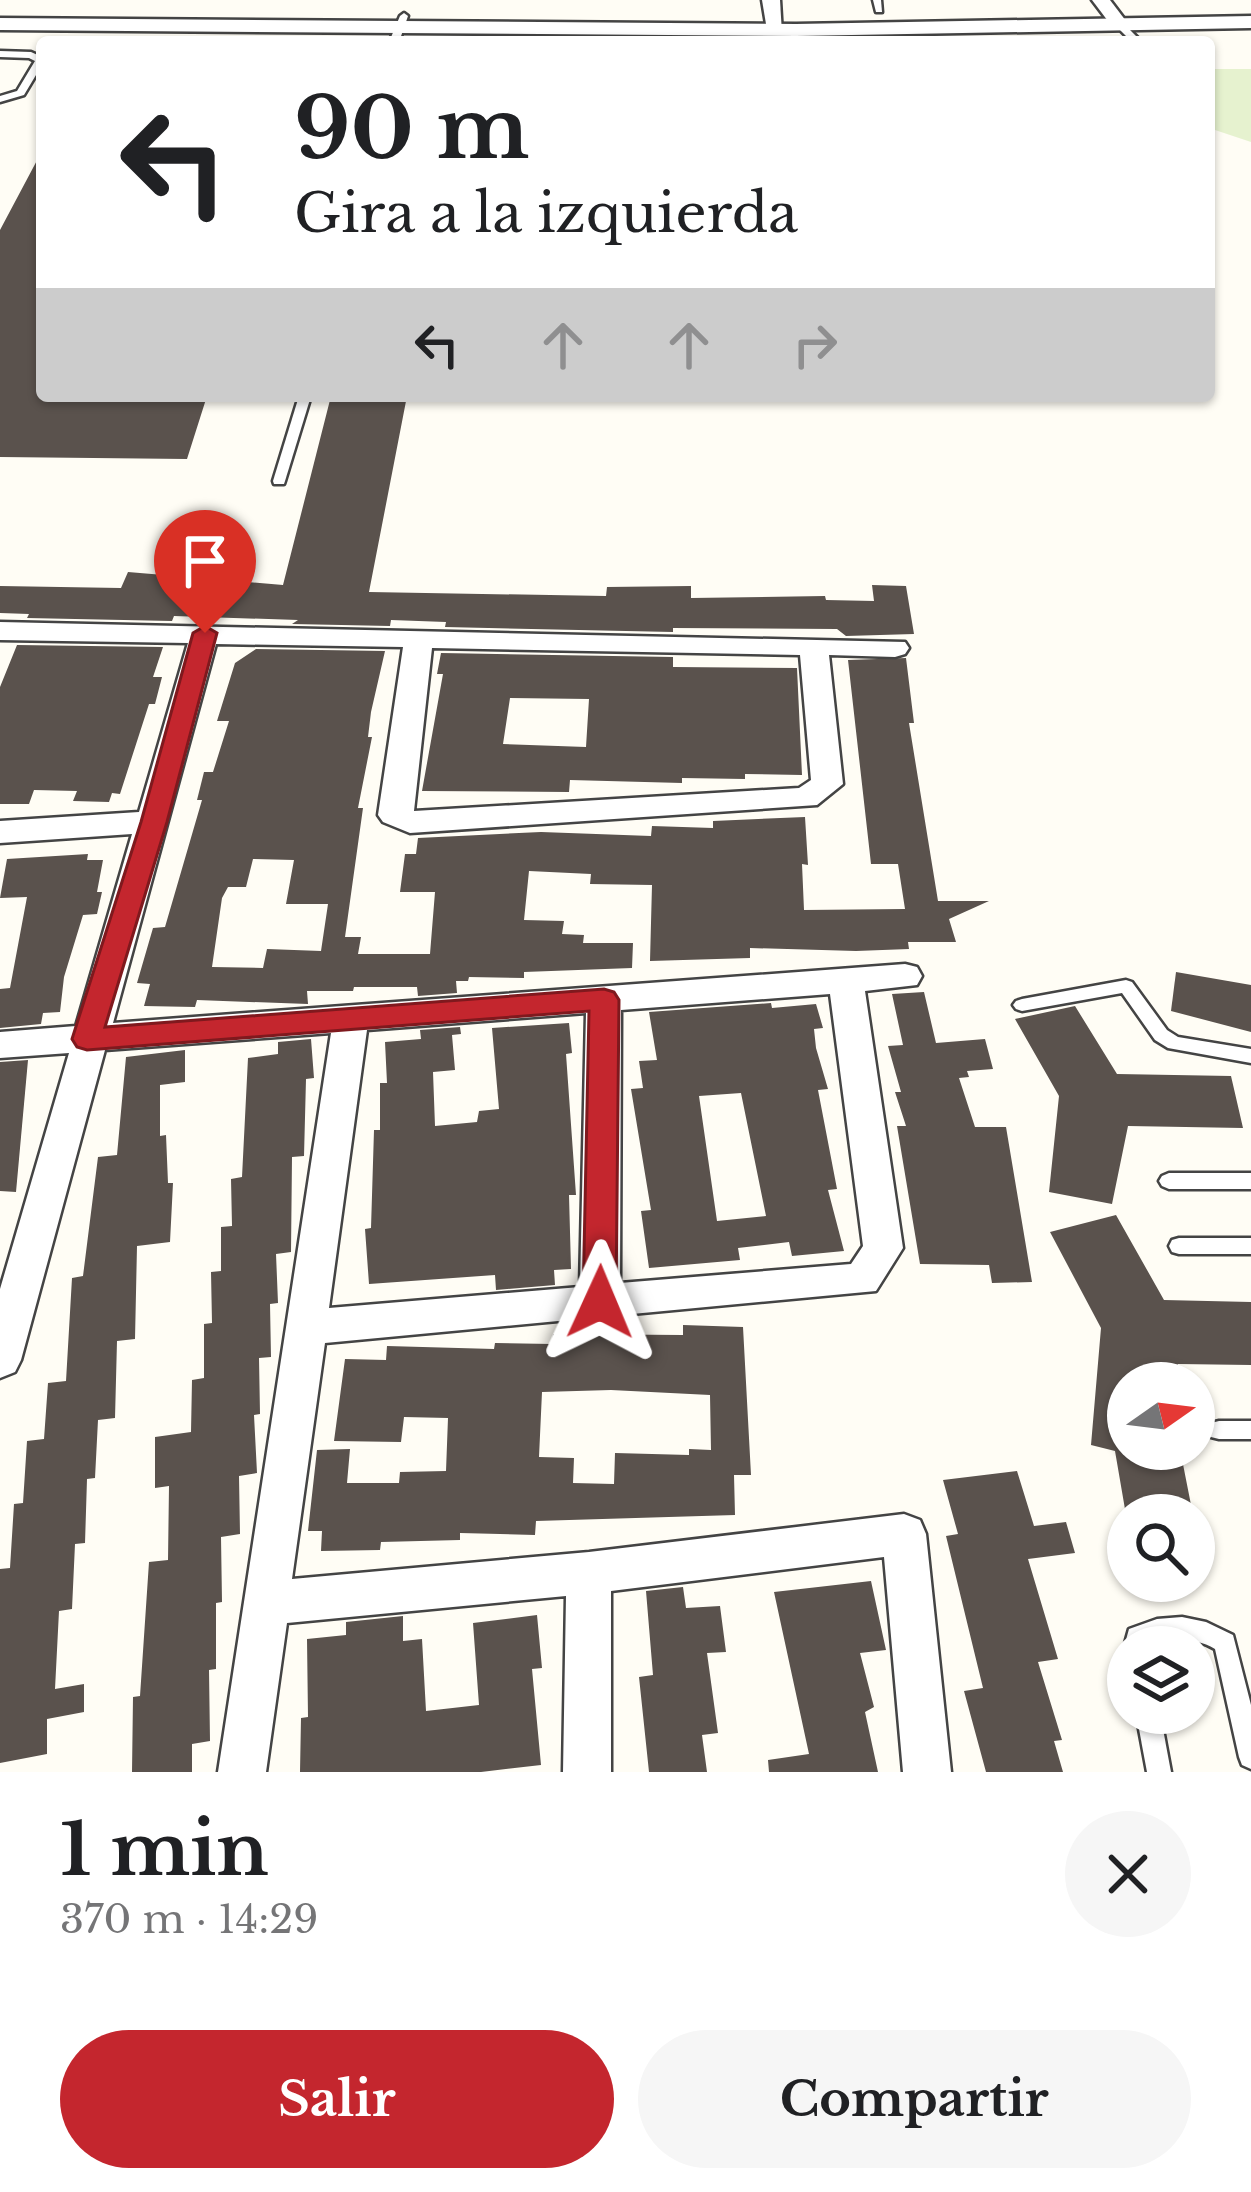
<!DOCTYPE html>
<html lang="es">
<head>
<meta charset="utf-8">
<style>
	:root { --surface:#fff; --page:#f6f6f6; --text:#202124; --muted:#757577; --accent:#c4262e }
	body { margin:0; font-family:"Libre Baskerville",serif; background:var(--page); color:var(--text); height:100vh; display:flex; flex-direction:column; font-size:45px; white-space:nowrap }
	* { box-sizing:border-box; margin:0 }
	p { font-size:39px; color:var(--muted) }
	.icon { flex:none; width:66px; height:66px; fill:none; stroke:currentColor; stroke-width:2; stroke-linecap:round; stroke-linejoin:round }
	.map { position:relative; height:1772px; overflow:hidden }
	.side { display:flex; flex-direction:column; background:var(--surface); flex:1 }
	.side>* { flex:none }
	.top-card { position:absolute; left:36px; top:36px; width:1179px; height:366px; border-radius:12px; box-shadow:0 3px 9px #0004; background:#fff; color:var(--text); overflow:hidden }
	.needle { width:78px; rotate:76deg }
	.buttons { position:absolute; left:1107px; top:1362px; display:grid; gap:24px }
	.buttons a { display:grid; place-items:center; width:108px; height:108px; border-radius:50%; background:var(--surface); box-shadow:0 3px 9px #0004; font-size:60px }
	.pin { position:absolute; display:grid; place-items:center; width:102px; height:102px; color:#fff; margin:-123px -51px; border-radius:50% 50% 50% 0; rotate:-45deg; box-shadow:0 0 12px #0007 }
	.pin .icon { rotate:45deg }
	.me { position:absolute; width:132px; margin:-66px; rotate:1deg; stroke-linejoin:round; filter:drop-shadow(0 0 9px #0008) }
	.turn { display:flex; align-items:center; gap:42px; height:252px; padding:0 60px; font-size:54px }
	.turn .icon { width:156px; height:156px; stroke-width:2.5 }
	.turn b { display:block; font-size:84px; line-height:102px }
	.lanes { display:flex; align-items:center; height:114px; padding:0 60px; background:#0003; justify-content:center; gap:60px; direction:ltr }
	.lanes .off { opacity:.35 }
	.round { display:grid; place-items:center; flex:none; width:126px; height:126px; border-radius:63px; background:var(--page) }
	.head { display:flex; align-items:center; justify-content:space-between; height:204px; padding:0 60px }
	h1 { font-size:72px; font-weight:700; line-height:90px }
	.cta { display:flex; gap:24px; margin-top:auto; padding:24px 60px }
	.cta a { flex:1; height:138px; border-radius:72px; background:var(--accent); color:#fff; font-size:48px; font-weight:700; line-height:138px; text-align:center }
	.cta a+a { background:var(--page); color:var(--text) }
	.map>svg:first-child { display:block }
	.pitch { fill:#e6f2cf }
	.building { fill:#5a524d; fill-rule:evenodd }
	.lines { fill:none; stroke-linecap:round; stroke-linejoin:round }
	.service-casing { stroke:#444; stroke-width:5 }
	.minor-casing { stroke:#444; stroke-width:5 }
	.tertiary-casing { stroke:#444; stroke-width:5 }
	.service { fill:#fff; fill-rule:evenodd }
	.minor { fill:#fff; fill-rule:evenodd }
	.tertiary { fill:#fff; fill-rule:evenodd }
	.route { fill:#c4262e; stroke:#7f191e; stroke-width:3 }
</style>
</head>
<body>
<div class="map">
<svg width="1251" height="1772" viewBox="0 0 1251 1772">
	<rect width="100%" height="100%" fill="#fffdf5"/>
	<polygon class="pitch" points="1209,69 1251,69 1251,142 1209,128"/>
	<g class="building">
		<polygon points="42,151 42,396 207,396 187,459 0,457 0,230"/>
		<polygon points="331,396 407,396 369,592 606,596 607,587 691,586 691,598 825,596 826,600 874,601 872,585 906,586 914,634 846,636 837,629 673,628 673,632 445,627 446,622 391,620 390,626 292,624 298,620 174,616 172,621 27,618 29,614 0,613 0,586 121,588 128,572 283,585"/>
		<polygon points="17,645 163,647 153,677 162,677 155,704 149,704 120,794 112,793 109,802 73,801 77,791 34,790 29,804 0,804 0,687"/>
		<path d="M 256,649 L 385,651 L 371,712 L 368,737 L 372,737 L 358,808 L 363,808 L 345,937 L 361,937 L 358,954 L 430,954 L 435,892 L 400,892 L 405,854 L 416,854 L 418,838 L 541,832 L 651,836 L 652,826 L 713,828 L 713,821 L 805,817 L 808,865 L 802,864 L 804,910 L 905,909 L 898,864 L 871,864 L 848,660 L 906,658 L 914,723 L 909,723 L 938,901 L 989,901 L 949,919 L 956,942 L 908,942 L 909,949 L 856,951 L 750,948 L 750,958 L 650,961 L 652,885 L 590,884 L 591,874 L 529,871 L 524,920 L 564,921 L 562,934 L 584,935 L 583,943 L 633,943 L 632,968 L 524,972 L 524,978 L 469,977 L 468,981 L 456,981 L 457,993 L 418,996 L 417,987 L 354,987 L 353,991 L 307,991 L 308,1004 L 197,1000 L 195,1007 L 144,1006 L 150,984 L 137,983 L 153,928 L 165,927 L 202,800 L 197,800 L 204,772 L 213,772 L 229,721 L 217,721 L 235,663 ZM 253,859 L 294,860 L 286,904 L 328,904 L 321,951 L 267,949 L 263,968 L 212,967 L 222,898 L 228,887 L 246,887 Z"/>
		<path d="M 441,653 L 673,657 L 673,667 L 797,668 L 802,775 L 745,774 L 745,779 L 682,778 L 682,783 L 570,780 L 569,792 L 422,791 L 443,674 L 437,674 ZM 510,698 L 589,699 L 586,747 L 503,744 Z"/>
		<polygon points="88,854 87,860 103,860 97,892 102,892 97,914 83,915 64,977 60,1012 43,1013 41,1024 0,1028 0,989 10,988 27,897 0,898 7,859"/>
		<polygon points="1176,972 1251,985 1251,1032 1171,1011"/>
		<polygon points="924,992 936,1043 985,1039 993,1069 967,1071 969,1077 959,1078 975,1127 1006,1127 1032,1282 992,1283 989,1265 920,1264 897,1126 906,1126 895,1092 901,1092 888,1046 903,1045 892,994"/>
		<path d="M 771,1003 L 772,1008 L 816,1004 L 823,1028 L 814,1029 L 816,1048 L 828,1089 L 818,1090 L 837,1189 L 828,1190 L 844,1251 L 792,1256 L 789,1242 L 738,1248 L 740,1260 L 649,1268 L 641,1211 L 651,1210 L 631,1089 L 643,1088 L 639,1061 L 657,1060 L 649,1012 ZM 741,1093 L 766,1216 L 717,1221 L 699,1096 Z"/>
		<polygon points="1075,1006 1117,1074 1231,1076 1243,1128 1128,1126 1112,1204 1049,1192 1059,1096 1015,1019"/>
		<polygon points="569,1023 572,1053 566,1054 576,1195 569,1195 571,1269 554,1270 555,1285 496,1290 495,1275 369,1284 365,1229 371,1228 374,1130 380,1130 380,1083 387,1083 385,1042 421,1039 420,1030 460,1027 461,1034 452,1035 455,1070 433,1072 435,1126 477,1122 479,1111 499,1109 492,1028"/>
		<polygon points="311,1039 314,1078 306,1079 304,1156 292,1157 291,1252 276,1254 278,1303 270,1304 271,1357 259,1358 260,1414 254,1415 257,1473 239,1476 240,1534 221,1537 222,1602 216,1603 216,1669 209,1670 210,1741 192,1744 192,1772 132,1772 133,1697 140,1696 149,1562 168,1560 169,1486 155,1488 155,1437 191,1432 192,1380 204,1378 204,1324 212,1323 211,1272 221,1271 221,1227 232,1226 231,1179 242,1177 248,1058 278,1054 278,1042"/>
		<polygon points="185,1050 185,1082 160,1085 160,1136 166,1135 168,1183 173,1183 170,1242 137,1246 135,1339 117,1341 115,1418 98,1420 95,1478 87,1479 85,1543 75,1544 72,1609 59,1611 55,1689 84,1684 84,1712 47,1719 47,1754 0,1763 0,1569 10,1568 14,1504 23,1503 27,1441 44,1439 48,1383 66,1381 72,1278 83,1276 98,1157 117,1155 126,1057"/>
		<polygon points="28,1060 16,1192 0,1191 0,1062"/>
		<polygon points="1116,1215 1164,1300 1251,1302 1251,1365 1178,1364 1175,1383 1128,1383 1128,1449 1180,1449 1193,1515 1126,1515 1115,1451 1091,1445 1101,1328 1050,1232"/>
		<path d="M 683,1325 L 743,1327 L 751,1475 L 734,1475 L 735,1515 L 536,1521 L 535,1535 L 460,1533 L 460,1540 L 381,1542 L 380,1550 L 321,1551 L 322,1531 L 308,1531 L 317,1450 L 350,1449 L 347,1483 L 399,1483 L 400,1472 L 446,1471 L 448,1418 L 404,1417 L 401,1442 L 334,1441 L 345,1359 L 386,1360 L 387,1346 L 494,1349 L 495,1343 L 552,1344 L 553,1334 L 683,1335 ZM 611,1390 L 710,1395 L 711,1450 L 689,1449 L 689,1455 L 615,1453 L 614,1484 L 573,1483 L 574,1458 L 539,1457 L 542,1392 Z"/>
		<polygon points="1017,1471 1034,1526 1066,1522 1075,1553 1028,1559 1058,1659 1038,1662 1062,1740 1054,1741 1063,1772 986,1772 964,1691 983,1688 946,1536 958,1534 943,1480"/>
		<polygon points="871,1581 886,1650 860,1653 874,1707 865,1712 878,1772 769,1772 768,1760 809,1754 774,1592"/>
		<polygon points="683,1587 686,1608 720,1606 726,1652 707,1653 718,1733 702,1735 707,1772 649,1772 639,1677 653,1675 646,1591"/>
		<polygon points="537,1615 542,1668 532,1669 541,1765 481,1772 300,1772 301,1718 308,1717 307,1639 346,1635 346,1622 403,1616 403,1641 422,1639 426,1711 479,1705 473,1623"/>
	</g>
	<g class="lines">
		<g class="service-casing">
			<g id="service">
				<polygon points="873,0 881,0 882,12 876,12"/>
				<polygon points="404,13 408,16 399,42 389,42 400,16"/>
				<polygon points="1117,23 1123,23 1142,42 1132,42 1117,27"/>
				<polygon points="0,51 31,52 42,57 42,65 24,95 0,102 0,96 17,91 35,61 29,58 0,57"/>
				<polygon points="299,396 311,396 285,481 284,484 274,484 273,481"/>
				<polygon points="1126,980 1132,982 1167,1030 1178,1037 1251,1049 1251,1063 1168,1048 1155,1040 1122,993 1022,1011 1016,1009 1013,1005 1016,1001 1022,999"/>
				<polygon points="1169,1173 1251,1173 1251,1189 1169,1189 1162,1186 1159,1181 1162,1176"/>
				<polygon points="1179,1238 1251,1238 1251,1254 1179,1254 1172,1252 1169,1246 1172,1240"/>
				<polygon points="1219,1421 1251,1421 1251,1439 1219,1439 1211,1437 1208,1430 1211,1423"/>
				<path d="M 1182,1617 L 1206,1622 L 1233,1635 L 1251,1705 L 1251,1769 L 1242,1765 L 1239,1757 L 1215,1649 C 1195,1637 1171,1638 1149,1643 L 1148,1647 L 1128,1647 L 1128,1655 L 1124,1647 L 1129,1629 L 1157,1619 Z"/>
				<polygon points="1136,1713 1160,1713 1171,1772 1147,1772"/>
			</g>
		</g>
		<g class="minor-casing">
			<g id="minor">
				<polygon points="762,0 780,0 782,34 767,30"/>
				<polygon points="1092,0 1110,0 1129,25 1126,29 1114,29"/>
				<path d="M 0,622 L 905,642 L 909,648 L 905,654 L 895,657 L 829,655 L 843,784 L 817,805 L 410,833 L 383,822 L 378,815 L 403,647 L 216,644 L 113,1023 L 905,964 L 917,967 L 922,976 L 917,985 L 865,991 L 903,1248 L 876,1291 L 325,1343 L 292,1579 L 589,1552 L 904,1514 L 920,1520 L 926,1534 L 951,1772 L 903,1772 L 884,1557 L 611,1591 L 611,1772 L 563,1772 L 566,1596 L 287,1623 L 266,1772 L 218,1772 L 331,1033 L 105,1050 L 21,1360 L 15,1372 L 0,1378 L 0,1289 L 69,1053 L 0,1058 L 0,1032 L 76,1026 L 132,834 L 0,843 L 0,821 L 139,812 L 188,643 L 0,640 ZM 432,648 L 800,655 L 811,780 L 799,788 L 414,811 ZM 830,994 L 863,1246 L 851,1264 L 620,1283 L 621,1010 ZM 586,1013 L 580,1287 L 329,1308 L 367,1030 Z"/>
			</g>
		</g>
		<g class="tertiary-casing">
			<polygon id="tertiary" points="1251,16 1251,28 796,36 0,30 0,18 796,24"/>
		</g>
		<use href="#service" class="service"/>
		<use href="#minor" class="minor"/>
		<use href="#tertiary" class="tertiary"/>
	</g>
	<polygon class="route" points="205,626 217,633 167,822 105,1027 604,989 614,992 619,1000 616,1302 611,1311 600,1316 588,1311 583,1302 589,1011 87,1050 77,1047 72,1039 141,822 193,633"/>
</svg>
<div class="buttons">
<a><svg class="needle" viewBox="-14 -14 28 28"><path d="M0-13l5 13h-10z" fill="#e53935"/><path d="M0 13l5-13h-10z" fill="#757577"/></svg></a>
<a><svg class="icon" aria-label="search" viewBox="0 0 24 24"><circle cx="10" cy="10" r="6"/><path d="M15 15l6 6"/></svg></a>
<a><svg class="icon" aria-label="layers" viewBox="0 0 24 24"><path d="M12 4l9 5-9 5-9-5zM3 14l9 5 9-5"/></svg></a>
</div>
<div class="pin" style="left:205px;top:633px;background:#d93025"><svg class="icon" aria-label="arrive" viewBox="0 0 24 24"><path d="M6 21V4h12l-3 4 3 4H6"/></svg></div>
<svg class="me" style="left:600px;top:1302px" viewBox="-20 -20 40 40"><path d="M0-17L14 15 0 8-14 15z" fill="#c4262e" stroke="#fff" stroke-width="4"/></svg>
<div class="top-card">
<div class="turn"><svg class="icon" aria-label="left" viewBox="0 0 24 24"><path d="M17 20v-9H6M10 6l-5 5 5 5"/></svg><div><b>90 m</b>Gira a la izquierda</div></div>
<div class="lanes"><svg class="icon" aria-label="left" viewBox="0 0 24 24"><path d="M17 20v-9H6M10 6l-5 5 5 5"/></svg><svg class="icon off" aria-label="ahead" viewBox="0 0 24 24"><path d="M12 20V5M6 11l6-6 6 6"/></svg><svg class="icon off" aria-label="ahead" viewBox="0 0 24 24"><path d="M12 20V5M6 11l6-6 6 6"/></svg><svg class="icon off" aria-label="right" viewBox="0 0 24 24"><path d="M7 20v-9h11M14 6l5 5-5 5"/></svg></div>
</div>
</div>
<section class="side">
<div class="head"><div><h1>1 min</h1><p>370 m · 14:29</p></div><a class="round"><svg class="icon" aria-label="close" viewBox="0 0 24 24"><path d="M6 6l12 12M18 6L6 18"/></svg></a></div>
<div class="cta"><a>Salir</a><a>Compartir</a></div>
</section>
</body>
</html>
